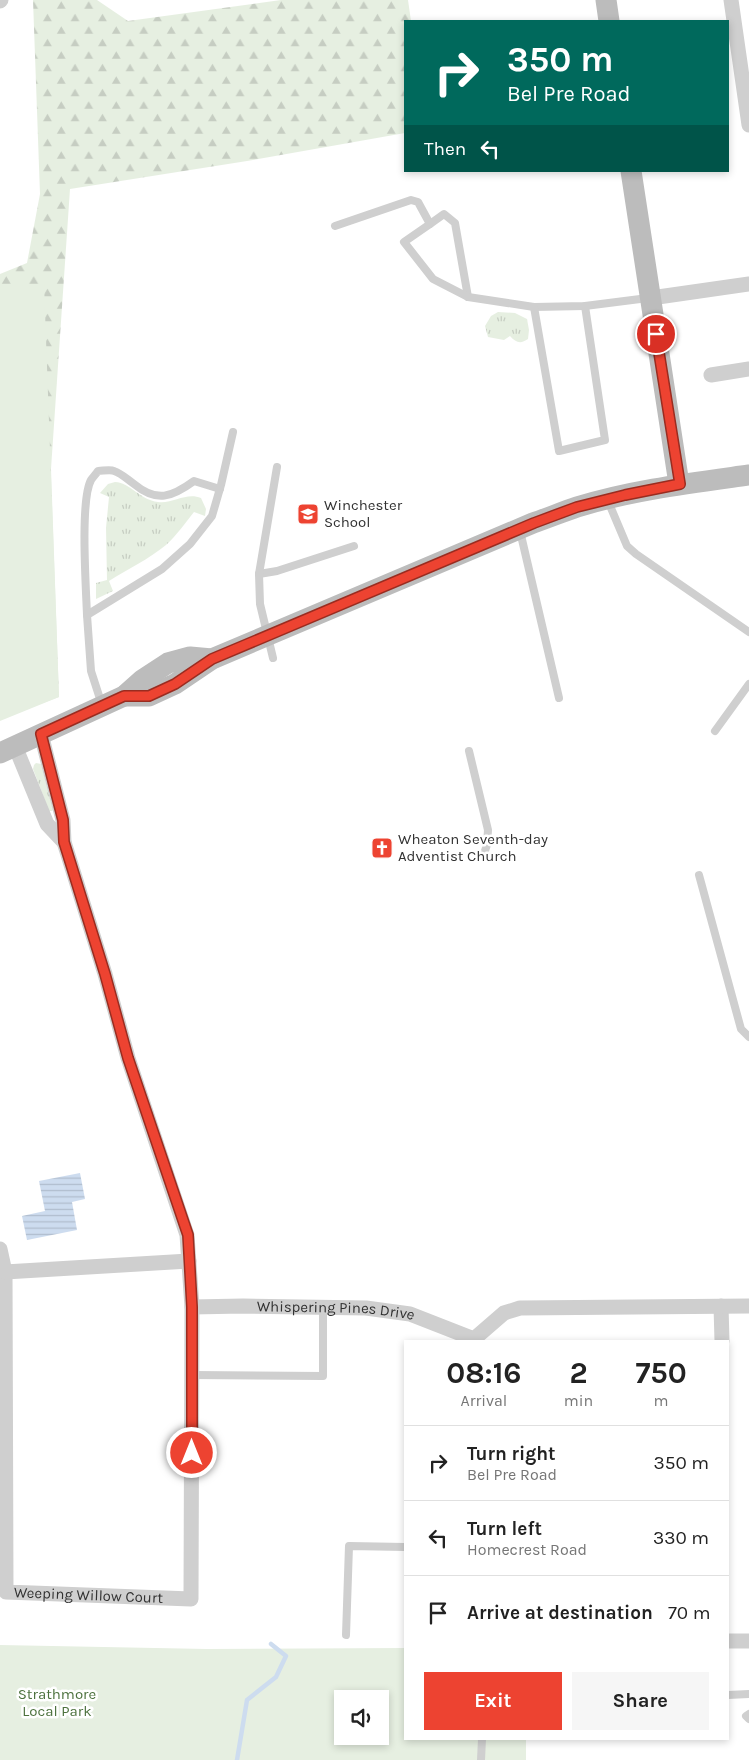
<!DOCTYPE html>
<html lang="en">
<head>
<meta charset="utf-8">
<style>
	:root { --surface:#fff; --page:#f6f6f6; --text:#222; --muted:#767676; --line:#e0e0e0; --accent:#ed4331 }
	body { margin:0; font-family:Karla,sans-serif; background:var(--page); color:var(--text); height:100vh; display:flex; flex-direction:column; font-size:19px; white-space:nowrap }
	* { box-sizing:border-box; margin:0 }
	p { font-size:16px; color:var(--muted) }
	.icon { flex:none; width:28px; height:28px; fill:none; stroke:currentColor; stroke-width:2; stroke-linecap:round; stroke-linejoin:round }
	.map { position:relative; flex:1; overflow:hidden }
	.side { position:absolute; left:404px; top:1340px; width:325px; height:400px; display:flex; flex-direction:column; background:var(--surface); border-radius:0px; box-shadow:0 2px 8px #0003 }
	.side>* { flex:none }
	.guide { position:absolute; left:404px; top:20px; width:325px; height:152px; border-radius:0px; box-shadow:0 2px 8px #0003; background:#00695c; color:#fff; overflow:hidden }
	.buttons { position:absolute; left:334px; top:1690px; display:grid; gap:10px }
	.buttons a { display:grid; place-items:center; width:55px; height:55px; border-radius:0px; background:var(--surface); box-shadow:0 2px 8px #0003; font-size:25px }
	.pin { position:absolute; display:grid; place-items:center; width:42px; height:42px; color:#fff; margin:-21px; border:2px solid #fff; border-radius:50%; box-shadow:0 1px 5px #0007 }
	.me { position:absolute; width:55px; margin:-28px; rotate:0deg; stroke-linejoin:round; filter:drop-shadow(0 0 4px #0008) }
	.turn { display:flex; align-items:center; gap:18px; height:105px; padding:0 20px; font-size:22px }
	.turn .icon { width:65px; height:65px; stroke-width:2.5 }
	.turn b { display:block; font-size:35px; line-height:42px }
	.then { display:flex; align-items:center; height:48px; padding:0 20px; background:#0003; gap:10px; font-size:19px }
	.eta { display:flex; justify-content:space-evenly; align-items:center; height:85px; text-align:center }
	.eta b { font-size:30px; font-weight:700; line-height:35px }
	.button { display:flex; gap:10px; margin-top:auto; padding:10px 20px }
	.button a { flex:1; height:58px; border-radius:0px; background:var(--accent); color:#fff; font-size:20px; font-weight:700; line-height:58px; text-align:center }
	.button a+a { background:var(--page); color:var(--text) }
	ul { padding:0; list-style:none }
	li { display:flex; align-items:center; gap:15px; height:75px; padding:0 20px; border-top:1px solid var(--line) }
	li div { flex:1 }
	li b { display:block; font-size:19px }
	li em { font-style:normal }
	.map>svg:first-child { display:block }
	.grass { fill:url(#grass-tufts) }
	.forest { fill:url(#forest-firs) }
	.park { fill:#e6efe1; fill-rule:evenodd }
	.water { fill:url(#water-rules) }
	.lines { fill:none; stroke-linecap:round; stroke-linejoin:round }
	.stream { stroke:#cddcef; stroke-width:4.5 }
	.lane { stroke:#cfcfcf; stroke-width:8 }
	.street { stroke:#cfcfcf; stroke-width:15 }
	.secondary { stroke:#bcbcbc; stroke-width:21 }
	.route-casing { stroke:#9a2c20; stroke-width:12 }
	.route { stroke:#ed4331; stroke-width:9 }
	.labels { text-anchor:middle; stroke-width:5; stroke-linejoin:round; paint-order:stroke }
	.poi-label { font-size:15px; fill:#323232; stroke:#fff; text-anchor:start }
	.street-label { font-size:15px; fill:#323232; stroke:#fff }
	.park-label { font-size:15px; fill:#4c713d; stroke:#fff }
</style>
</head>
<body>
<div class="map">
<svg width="749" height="1760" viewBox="0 0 749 1760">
	<defs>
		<pattern id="grass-tufts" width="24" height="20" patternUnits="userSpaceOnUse" patternTransform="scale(1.25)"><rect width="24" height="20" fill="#e6efe1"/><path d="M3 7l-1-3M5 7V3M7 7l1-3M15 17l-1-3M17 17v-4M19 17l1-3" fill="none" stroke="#c6cdc2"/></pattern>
		<pattern id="forest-firs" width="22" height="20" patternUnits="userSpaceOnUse" patternTransform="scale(1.25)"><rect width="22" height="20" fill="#e6efe1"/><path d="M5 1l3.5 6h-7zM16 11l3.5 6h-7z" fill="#c6cdc2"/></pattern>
		<pattern id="water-rules" width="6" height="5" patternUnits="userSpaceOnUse" patternTransform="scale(1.25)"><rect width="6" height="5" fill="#cddcef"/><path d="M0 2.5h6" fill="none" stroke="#b0bdcd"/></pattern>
	</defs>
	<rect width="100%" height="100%" fill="#fff"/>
	<g class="grass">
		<path d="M 498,312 L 515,313 L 527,319 L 529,330 L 528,339 C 521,344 516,343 510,336 L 504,340 L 488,337 L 485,326 L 491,316 Z"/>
		<path d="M 115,482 C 131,483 140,500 158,502 C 173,504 186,492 201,498 L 206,509 L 205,516 L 194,512 C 185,523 177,535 166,545 C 149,559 128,569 109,581 L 113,591 L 96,599 L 96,583 L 107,580 L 106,528 L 109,497 L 100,493 L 108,484 Z"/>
		<polygon points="36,763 41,764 53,810 52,811 49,811 33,769 34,765"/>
	</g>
	<polygon class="forest" points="33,0 97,0 128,21 281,0 408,0 411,21 405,21 405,133 247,161 70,189 51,469 59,697 0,719 0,274 27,263 40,194"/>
	<g class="park">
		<polygon points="44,284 59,697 0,721 0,288"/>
		<path d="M 0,1645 L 207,1649 L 405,1648 L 405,1739 L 526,1739 L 526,1760 L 0,1760 ZM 342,1699 L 380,1699 L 380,1736 L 342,1736 Z"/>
	</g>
	<polygon class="water" points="80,1173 85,1199 72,1202 77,1230 27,1240 22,1216 45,1211 39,1181"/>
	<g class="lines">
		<polyline class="stream" points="237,1760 247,1700 276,1677 286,1656 271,1644"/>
		<g class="lane">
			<polyline points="430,224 444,214 455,223 468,297"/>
			<polyline points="335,226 411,200 418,202 430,224 404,242 433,279 468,297 534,307 585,306 648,298"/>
			<polyline points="534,307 559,451 605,440 585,306"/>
			<polyline points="608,501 627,546 636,554 749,632"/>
			<polyline points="520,531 559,698"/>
			<polyline points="259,574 277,571 354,546"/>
			<path d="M 87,615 C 86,588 80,500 91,480 C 93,477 96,474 98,471 C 103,471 110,469 114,471 C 121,473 128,480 134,484 C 157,503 172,497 194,481 L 220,489"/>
			<polyline points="273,658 260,604 259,574 277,467"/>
			<polyline points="102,705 91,671 87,615 162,569 190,544 212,516 221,485 233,432"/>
			<polyline points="715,731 749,684"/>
			<polyline points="469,751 488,830 487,845 482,859"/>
			<polyline points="699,875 741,1029 749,1037"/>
			<polyline points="192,1375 323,1376 323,1307"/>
			<polyline points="346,1635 349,1546 405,1547"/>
			<polyline points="728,1695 749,1694"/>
			<polyline points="749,1714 746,1716 749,1719"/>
			<polyline points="481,1760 482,1739"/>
		</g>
		<g class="street">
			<polyline points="731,0 749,125"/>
			<polyline points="0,1 1,0"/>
			<polyline points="651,298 749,284"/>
			<polyline points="711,375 749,369"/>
			<polyline points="15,746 47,824 64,842"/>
			<path id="s1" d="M 0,1249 L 5,1272 L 6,1592 L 191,1599 L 192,1307 L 187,1235 L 128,1058 L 105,974 L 64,842 L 63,820 L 41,734"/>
			<polyline points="5,1272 189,1261"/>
			<polyline points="721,1306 722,1341"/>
			<path id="s2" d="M 192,1307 L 243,1306 L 366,1308 L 410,1314 L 474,1339 L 504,1313 L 520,1308 L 749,1306"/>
			<polyline points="728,1641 749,1641"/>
		</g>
		<g class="secondary">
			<polyline points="606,0 609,21"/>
			<polyline points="631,171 679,484"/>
			<path d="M 124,696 L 149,696 L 175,684 L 212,659 L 533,523 C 548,518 562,512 577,507 C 632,490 691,483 749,475"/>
			<polyline points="0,753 124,696 142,680 168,663 190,657 212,659"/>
		</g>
	</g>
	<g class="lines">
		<g class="route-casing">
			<polyline id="route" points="192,1453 192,1307 188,1235 128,1058 105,974 64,842 63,820 41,734 124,696 149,696 175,684 212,659 534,523 577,507 625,495 680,484 656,334"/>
		</g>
		<use href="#route" class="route"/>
	</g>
	<defs>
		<g id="school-square" transform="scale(1.125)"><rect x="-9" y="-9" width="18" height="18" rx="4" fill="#ed4331" stroke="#fff"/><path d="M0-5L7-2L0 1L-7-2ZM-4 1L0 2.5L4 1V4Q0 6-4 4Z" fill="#fff"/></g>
		<g id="church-square" transform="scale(1.125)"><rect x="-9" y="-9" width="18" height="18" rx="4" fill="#ed4331" stroke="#fff"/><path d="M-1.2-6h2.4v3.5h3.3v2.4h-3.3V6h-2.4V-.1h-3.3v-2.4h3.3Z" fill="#fff"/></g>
	</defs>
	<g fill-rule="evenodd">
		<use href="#school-square" x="308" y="514"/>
		<use href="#church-square" x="382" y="848"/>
	</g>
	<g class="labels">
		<g class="poi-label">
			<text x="324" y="510">Winchester<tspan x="324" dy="17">School</tspan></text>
			<text x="398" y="844">Wheaton Seventh-day<tspan x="398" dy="17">Adventist Church</tspan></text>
		</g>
		<g class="street-label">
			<text dy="5" stroke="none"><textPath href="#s2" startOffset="144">Whispering Pines Drive</textPath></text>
			<text dy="5" stroke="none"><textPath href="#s1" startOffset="426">Weeping Willow Court</textPath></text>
		</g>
		<g class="park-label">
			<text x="57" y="1699">Strathmore<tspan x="57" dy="17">Local Park</tspan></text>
		</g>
	</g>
</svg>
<div class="buttons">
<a><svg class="icon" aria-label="sound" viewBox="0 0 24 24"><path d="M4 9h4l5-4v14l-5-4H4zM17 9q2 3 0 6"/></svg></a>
</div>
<div class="pin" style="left:656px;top:334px;background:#d93025"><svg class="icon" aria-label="arrive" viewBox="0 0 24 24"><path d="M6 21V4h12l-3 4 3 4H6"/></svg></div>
<svg class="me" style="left:192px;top:1453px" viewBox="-20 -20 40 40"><circle r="17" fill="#ed4331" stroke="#fff" stroke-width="3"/><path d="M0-11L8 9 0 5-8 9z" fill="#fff"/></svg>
<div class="guide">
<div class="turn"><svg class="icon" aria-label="right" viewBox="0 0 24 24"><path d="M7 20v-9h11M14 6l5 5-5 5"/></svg><div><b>350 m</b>Bel Pre Road</div></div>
<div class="then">Then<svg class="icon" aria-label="left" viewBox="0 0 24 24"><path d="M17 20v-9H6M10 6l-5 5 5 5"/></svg></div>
</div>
<section class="side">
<div class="eta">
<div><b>08:16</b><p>Arrival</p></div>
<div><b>2</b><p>min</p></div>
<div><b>750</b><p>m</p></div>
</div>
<ul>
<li><svg class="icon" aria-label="right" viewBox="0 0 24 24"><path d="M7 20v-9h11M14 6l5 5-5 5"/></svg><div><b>Turn right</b><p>Bel Pre Road</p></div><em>350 m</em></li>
<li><svg class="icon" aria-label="left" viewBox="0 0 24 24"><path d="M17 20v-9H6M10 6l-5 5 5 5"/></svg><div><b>Turn left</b><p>Homecrest Road</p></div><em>330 m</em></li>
<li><svg class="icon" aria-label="arrive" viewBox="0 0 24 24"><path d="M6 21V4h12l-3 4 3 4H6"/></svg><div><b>Arrive at destination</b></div><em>70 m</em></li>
</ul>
<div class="button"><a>Exit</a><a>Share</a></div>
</section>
</div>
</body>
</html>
